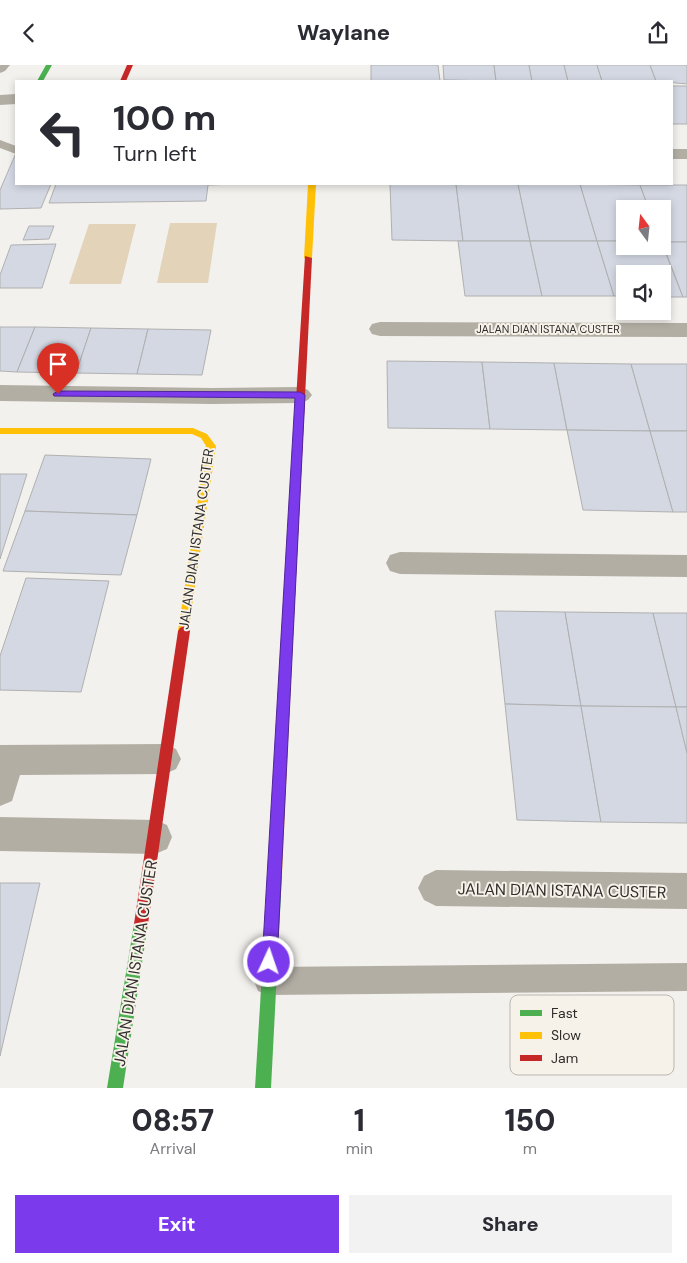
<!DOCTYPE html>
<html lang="en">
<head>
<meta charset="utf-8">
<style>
	:root { --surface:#fff; --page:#f2f2f3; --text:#2b2b33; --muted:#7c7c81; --accent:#7c3aed }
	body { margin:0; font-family:"DM Sans",sans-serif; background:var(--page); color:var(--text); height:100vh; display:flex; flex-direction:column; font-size:19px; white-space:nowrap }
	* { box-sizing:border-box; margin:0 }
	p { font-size:16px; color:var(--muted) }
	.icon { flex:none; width:28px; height:28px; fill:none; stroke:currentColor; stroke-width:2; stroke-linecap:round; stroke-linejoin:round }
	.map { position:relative; height:1023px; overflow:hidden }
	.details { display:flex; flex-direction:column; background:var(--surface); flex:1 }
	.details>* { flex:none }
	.banner { position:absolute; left:15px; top:15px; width:658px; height:105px; border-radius:0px; box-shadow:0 2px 8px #0003; background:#fff; color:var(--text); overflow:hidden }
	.needle { width:32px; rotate:345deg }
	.buttons { position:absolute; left:616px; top:135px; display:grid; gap:10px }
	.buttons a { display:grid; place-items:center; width:55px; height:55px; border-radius:0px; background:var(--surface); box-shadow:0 2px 8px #0003; font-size:25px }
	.pin { position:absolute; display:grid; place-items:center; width:42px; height:42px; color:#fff; margin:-51px -21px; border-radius:50% 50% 50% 0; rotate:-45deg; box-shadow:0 0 5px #0007 }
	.pin .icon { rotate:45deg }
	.me { position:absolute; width:55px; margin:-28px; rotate:3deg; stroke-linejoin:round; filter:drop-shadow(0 0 4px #0008) }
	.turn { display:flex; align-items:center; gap:18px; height:105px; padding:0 15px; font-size:22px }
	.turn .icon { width:65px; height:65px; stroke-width:2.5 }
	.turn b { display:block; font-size:35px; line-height:42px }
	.eta { display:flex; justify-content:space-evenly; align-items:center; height:85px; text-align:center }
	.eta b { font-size:30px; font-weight:800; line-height:35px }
	.primary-button { display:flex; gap:10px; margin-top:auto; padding:10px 15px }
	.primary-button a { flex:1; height:58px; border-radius:0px; background:var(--accent); color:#fff; font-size:20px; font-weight:800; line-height:58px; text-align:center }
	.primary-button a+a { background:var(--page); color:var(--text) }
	header { display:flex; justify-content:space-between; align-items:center; height:65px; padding:0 15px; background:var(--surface); font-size:22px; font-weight:800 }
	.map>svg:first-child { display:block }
	.green { fill:#e2d3b9 }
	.building { fill:#d3d8e3; stroke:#b0b0b0 }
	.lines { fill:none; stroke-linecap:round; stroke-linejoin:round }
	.lane { fill:#b3aea4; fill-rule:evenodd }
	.street { fill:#b3aea4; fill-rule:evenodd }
	.fast { fill:#4caf50; fill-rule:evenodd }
	.slow { fill:#ffc107; fill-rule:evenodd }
	.jam { fill:#c62828; fill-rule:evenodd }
	.route { fill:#7c3aed; stroke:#51269a }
	.labels { text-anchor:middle; stroke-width:4; stroke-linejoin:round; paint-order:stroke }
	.far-street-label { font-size:11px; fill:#302e2b; stroke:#f6f2ea }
	.street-label { font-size:14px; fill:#302e2b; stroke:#f6f2ea }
	.near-street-label { font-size:16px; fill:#302e2b; stroke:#f6f2ea }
	.key { fill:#f6f2ea; stroke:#bbb7b1; stroke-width:1 }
	.key-label { font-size:14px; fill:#302e2b }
</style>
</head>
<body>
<header><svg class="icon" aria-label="back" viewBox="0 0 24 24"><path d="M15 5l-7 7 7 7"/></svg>Waylane<svg class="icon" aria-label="share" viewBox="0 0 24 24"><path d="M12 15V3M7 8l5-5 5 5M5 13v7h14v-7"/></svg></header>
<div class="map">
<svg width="687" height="1023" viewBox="0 0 687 1023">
	<rect width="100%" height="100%" fill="#f3f1ed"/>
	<g class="green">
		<polygon points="170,158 217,158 208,218 157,218"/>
		<polygon points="89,159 136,159 121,219 69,219"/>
	</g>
	<g class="building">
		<polygon points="371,0 438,0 440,16 371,16"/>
		<polygon points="443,0 494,0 496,16 444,15"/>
		<polygon points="494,0 529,0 532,16 496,16"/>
		<polygon points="529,0 564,0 568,16 532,16"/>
		<polygon points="564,0 597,0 602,16 568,16"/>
		<polygon points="597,0 650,0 656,16 602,16"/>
		<polygon points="650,0 687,0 687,19 656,16"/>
		<polygon points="671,21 687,21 687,59 672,59"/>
		<polygon points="16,88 16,119 51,119 41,143 0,144 0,125"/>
		<polygon points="56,119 239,119 208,120 206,136 49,138"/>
		<polygon points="390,119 456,119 463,176 392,175"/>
		<polygon points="456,119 518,119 530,176 463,176"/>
		<polygon points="518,119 580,119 597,176 530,176"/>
		<polygon points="580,119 640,120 649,144 625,144 625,176 597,176"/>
		<polygon points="640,120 687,120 687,177 662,177 662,144 649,144"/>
		<polygon points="29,161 54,161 49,174 23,175"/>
		<polygon points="458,176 530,176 542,231 465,231"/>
		<polygon points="530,176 597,176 614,231 542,231"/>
		<polygon points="597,176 625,176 625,181 662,181 662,179 683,232 662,232 662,209 625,209 625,231 614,231"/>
		<polygon points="662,177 687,177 687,232 683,232"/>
		<polygon points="56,179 42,223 0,223 0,210 11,180"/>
		<polygon points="0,262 35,262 17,307 0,306"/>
		<polygon points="35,262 91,263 76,308 17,307"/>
		<polygon points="91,263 148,264 137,309 76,308"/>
		<polygon points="148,264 211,265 202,310 137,309"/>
		<polygon points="387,296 482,297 490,364 388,363"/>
		<polygon points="482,297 554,298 567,365 490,364"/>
		<polygon points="554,298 631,299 650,366 567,365"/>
		<polygon points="631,299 687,299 687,366 650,366"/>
		<polygon points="567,365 650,366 673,447 583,445"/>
		<polygon points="650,366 687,366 687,447 673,447"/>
		<polygon points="45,390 151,394 137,450 25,446"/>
		<polygon points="0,409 27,409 0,494"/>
		<polygon points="25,446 137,450 121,510 3,506"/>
		<polygon points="26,513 109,516 81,627 0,625 0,591"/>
		<polygon points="495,546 565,547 581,641 505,639"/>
		<polygon points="565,547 653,548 676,642 581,641"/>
		<polygon points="653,548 687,548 687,642 676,642"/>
		<polygon points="505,639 581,641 601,757 517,755"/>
		<polygon points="581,641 676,642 687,688 687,758 601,757"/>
		<polygon points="676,642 687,642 687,688"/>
		<polygon points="0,818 40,818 0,991"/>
	</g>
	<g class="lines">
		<g class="lane">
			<polygon points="0,75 16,81 16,89 0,83"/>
			<polygon points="687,898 687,926 268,930 258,926 254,916 258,906 268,902"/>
		</g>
		<g class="street">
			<polygon points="0,0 10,0 5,6 0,8"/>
			<polygon points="16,29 16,39 0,40 0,30"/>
			<rect x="671" y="84" width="16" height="10"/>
			<polygon points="380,257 687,258 687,272 380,271 372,269 369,264 372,259"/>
			<polygon points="0,320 212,323 300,322 308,325 312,330 308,335 300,338 212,339 0,336"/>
			<polygon points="400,487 687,490 687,512 400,509 390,506 386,498 390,490"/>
			<polygon points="165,679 176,684 181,694 176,704 165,709 20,710 12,736 0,741 0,680"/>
			<polygon points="0,752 155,755 167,760 172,772 167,784 155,789 0,786"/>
			<polygon points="436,805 687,808 687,844 436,841 424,835 418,823 424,811"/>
		</g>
		<g class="fast">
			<polygon points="46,0 52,0 43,16 37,16"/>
			<polygon points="275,802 280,804 282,809 271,1023 255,1023 268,809 270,804"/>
			<polygon points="141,852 146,854 148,859 123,1023 107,1023 134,859 136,854"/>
		</g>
		<g class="slow">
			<polygon points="308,119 316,119 312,193 308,195 304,193"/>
			<polygon points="0,363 193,363 207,369 216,381 188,569 184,571 180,569 178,566 206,381 201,373 192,369 0,369"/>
			<polygon points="286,586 290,587 292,591 282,809 280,814 275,816 270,814 268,809 280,591 282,587"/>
		</g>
		<g class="jam">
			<polygon points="127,0 133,0 126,16 120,16"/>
			<polygon points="305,191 312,193 292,591 290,595 286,596 282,595 280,591"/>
			<polygon points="184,561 188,563 190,566 148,859 146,864 141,866 136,864 134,859 178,566 180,563"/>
		</g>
	</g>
	<polygon class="route" points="58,326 300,327 305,330 277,897 275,902 269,904 264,902 262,897 295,333 54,331 53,329"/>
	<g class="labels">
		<g class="far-street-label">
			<text x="548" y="268">JALAN DIAN ISTANA CUSTER</text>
		</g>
		<g class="street-label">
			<text transform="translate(196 474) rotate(-82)" y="5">JALAN DIAN ISTANA CUSTER</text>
		</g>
		<g class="near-street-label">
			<text transform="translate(562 825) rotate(1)" y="6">JALAN DIAN ISTANA CUSTER</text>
			<text transform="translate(135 898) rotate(-81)" y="6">JALAN DIAN ISTANA CUSTER</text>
		</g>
	</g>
	<rect x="510" y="930" width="164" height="80" rx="8" class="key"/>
	<rect x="520" y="945" width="22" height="6" fill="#4caf50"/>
	<rect x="520" y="967" width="22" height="7" fill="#ffc107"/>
	<rect x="520" y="990" width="22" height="6" fill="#c62828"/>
	<g class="key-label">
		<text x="551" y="953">Fast</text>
		<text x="551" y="975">Slow</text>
		<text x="551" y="998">Jam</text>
	</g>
</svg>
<div class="buttons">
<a><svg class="needle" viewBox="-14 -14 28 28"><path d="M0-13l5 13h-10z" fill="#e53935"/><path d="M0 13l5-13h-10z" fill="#7c7c81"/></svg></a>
<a><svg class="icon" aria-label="sound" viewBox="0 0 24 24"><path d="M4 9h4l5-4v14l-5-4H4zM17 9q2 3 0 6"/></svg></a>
</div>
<div class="pin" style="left:58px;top:329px;background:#d93025"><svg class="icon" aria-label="arrive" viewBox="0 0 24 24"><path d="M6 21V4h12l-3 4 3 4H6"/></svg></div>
<svg class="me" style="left:269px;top:897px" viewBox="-20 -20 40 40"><circle r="17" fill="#7c3aed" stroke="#fff" stroke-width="3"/><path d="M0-11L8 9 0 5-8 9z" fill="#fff"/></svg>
<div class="banner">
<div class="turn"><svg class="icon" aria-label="left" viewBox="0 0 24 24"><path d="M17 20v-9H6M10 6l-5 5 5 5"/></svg><div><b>100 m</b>Turn left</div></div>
</div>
</div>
<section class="details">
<div class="eta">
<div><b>08:57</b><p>Arrival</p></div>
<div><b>1</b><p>min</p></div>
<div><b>150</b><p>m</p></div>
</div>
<div class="primary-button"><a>Exit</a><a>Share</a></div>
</section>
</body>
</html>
